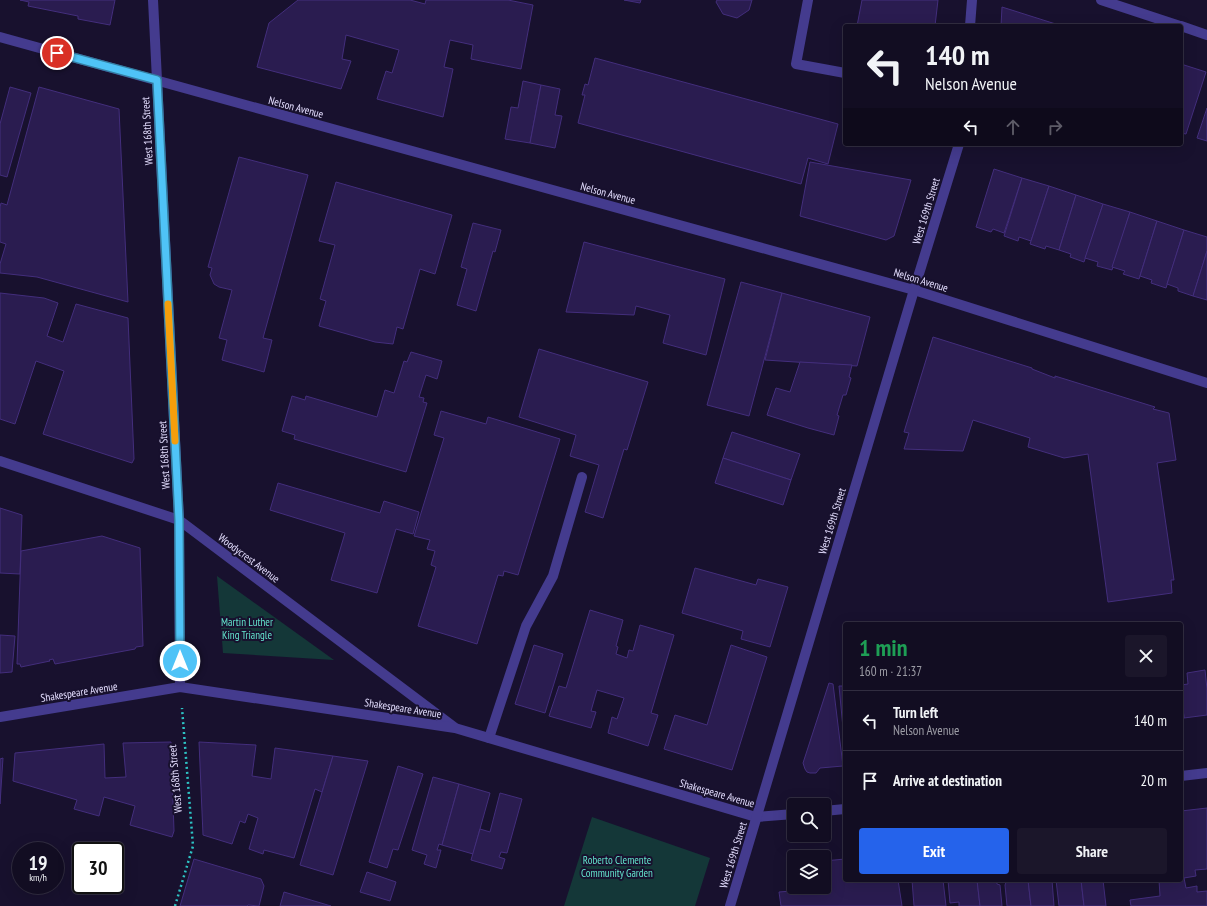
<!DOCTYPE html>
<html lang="en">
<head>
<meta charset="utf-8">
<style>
	:root { --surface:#120d22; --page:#1b162a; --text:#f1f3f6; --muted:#9c9ca5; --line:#312d40; --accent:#2563eb }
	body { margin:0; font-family:"PT Sans Narrow",sans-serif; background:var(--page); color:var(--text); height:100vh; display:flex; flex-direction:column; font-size:15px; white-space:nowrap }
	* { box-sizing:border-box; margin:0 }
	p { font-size:13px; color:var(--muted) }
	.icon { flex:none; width:22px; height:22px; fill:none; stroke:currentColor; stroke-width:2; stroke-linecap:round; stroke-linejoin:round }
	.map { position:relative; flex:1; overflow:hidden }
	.drawer { position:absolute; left:843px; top:622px; width:340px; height:260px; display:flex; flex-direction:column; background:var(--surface); border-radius:4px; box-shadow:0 4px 16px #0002,0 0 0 1px var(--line) }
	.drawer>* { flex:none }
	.guide { position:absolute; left:843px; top:24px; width:340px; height:122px; border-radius:4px; box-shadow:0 4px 16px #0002,0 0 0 1px var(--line); background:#120d22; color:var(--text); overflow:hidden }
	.controls { position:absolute; left:787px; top:798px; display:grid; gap:8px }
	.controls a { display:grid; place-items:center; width:44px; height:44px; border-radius:4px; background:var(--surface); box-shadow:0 4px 16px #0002,0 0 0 1px var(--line); font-size:20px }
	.speed { position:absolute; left:12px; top:842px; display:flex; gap:8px; font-size:20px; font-weight:700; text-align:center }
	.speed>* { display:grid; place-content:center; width:52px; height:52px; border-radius:50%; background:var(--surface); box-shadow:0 4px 16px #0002,0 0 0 1px var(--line); line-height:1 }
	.speed small { font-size:10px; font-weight:400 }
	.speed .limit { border:2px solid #111; border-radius:6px; background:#fff; color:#111 }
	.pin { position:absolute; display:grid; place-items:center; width:34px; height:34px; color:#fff; margin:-17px; border:2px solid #fff; border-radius:50%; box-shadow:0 1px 4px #0007 }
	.me { position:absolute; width:44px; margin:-22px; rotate:0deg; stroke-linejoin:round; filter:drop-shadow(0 0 3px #0008) }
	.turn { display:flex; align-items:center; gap:14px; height:84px; padding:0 16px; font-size:18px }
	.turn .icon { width:52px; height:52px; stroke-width:2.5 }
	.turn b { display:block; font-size:28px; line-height:34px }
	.lanes { display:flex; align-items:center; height:38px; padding:0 16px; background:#0003; justify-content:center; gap:20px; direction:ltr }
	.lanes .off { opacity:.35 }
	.round { display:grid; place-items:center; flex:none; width:42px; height:42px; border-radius:4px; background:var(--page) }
	.head { display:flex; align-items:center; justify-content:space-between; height:68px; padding:0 16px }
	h1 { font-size:24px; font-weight:700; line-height:30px; color:#1e9e55 }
	.action { display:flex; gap:8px; margin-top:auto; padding:8px 16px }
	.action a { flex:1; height:46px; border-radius:4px; background:var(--accent); color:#fff; font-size:16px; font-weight:700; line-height:46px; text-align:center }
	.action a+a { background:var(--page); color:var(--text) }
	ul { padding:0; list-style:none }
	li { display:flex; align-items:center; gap:12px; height:60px; padding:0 16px; border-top:1px solid var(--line) }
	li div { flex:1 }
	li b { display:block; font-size:15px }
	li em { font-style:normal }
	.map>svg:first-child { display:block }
	.green { fill:#143738 }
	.building { fill:#2a1c50; stroke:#432e7c }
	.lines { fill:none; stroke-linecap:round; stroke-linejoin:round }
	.path { stroke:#2dc3c4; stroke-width:2.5; stroke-dasharray:2 3; stroke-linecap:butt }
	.service { stroke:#443b8e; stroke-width:10 }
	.minor { stroke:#443b8e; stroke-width:10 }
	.route-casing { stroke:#337fa1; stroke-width:10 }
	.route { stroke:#4fc3f7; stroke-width:7 }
	.slow { stroke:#f59e0b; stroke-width:7 }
	.labels { text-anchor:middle; stroke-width:4; stroke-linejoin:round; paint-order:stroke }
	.street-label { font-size:11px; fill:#e4deff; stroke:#18112e }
	.park-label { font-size:11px; fill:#64e5ce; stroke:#18112e }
</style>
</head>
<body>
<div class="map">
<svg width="1207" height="906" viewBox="0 0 1207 906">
	<rect width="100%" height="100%" fill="#18112e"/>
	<g class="green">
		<polygon points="217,576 334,660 223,653"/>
		<polygon points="592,817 710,858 695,906 564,906"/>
	</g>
	<g class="building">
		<polygon points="20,0 115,0 110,25 78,19 78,16 28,6 29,2"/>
		<polygon points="298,0 410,0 425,4 426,0 508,0 533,5 521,69 471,59 473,45 450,40 444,67 453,69 443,117 377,99 386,71 392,73 399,50 346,35 342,59 351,61 341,89 257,67 269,23"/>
		<polygon points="624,0 641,0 640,3"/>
		<polygon points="717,0 752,0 749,10 737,18 723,14 716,2"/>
		<polygon points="862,0 938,0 935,26 857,26"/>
		<polygon points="1002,7 1062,26 1001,26"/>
		<polygon points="595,58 838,124 828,164 808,158 801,184 578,123 585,95 582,95 585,84 588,85"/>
		<polygon points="1181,64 1206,72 1186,134 1181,133"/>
		<polygon points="523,81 541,85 530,143 505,139 511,107 518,108"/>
		<polygon points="541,85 560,89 555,115 562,116 555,148 530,143"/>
		<polygon points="10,87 31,93 7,177 0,175 0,124"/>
		<polygon points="39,87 119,109 128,302 37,277 0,273 0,264 6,244 0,242 0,207 1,203 7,205"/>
		<polygon points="1207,108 1207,141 1197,138"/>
		<polygon points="239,157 308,175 263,338 272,340 264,372 222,360 227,340 219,338 232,290 219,287 214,284 210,275 212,268 208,267"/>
		<polygon points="810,162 911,180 894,236 886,240 800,216"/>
		<polygon points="994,169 1022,178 1004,233 993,229 991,232 976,227"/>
		<polygon points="1022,178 1049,186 1031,241 1019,237 1018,241 1004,236"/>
		<polygon points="336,182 452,215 435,274 420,269 403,329 397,327 393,344 375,342 319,326 326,301 320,299 335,245 319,241"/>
		<polygon points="1049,186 1076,195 1059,250 1046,246 1045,249 1030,244"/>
		<polygon points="1076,195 1103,204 1084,262 1070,257 1071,254 1059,250"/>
		<polygon points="1103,204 1130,212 1112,270 1097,266 1098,262 1085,258"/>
		<polygon points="1130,212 1157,221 1139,279 1123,274 1125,271 1112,267"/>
		<polygon points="1157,221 1184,230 1166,288 1151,283 1152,280 1140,276"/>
		<polygon points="473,223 501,230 495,252 493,251 476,311 457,305 467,269 461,267"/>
		<polygon points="1184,230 1207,237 1207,251 1193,296 1178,291 1178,288 1167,284"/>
		<polygon points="584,242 725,279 706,355 663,343 670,315 636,306 634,315 566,312"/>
		<polygon points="1207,251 1207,300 1193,296"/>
		<polygon points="741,282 782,293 749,416 707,405"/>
		<polygon points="0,293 44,298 58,303 47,336 63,342 76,304 128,318 134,459 132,463 43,434 64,371 36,361 15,424 0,419"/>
		<polygon points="782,293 870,317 857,366 765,360"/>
		<polygon points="933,337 1032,368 1032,369 1055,378 1055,376 1155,407 1153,409 1169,413 1176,460 1157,463 1174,580 1171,580 1172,593 1108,602 1088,454 1064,458 1028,447 1030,438 973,420 963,451 904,449 909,433 904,432"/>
		<polygon points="539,349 648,382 627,450 624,449 603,518 585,512 599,465 570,456 576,435 519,417"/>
		<polygon points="411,352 442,361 437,379 426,375 419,397 424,398 423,402 427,403 406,472 294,439 295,435 282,431 292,396 305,400 306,396 377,417 385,390 394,393 404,361 407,362"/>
		<polygon points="800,362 852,365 849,377 851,378 846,395 843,395 837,415 839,416 834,435 808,428 767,415 776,388 790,392"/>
		<polygon points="441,411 486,424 488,417 560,439 518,575 504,571 503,576 498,575 477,644 418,626 436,567 431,565 435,551 427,549 430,540 414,536 444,438 434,435"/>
		<polygon points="732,432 800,454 791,480 723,458"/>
		<polygon points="723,458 791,480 783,505 715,483"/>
		<polygon points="278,483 380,513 384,501 419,512 413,534 396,529 377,593 331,580 345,533 270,510"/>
		<polygon points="0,508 22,515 20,574 0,573"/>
		<polygon points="102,536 140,548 143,646 136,647 135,649 55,664 53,659 49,660 50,661 21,667 20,664 17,664 21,551"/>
		<polygon points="695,568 756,585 758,579 788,587 770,647 741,639 743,631 682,613"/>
		<polygon points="590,610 623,620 616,646 618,647 616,654 627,658 629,650 633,651 640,625 674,635 651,713 658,715 648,746 608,733 612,717 617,719 624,698 597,690 591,711 596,712 591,728 549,716 559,686 566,688"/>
		<polygon points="0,635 15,636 12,672 0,673"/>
		<polygon points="534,645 563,654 545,713 515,704"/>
		<polygon points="731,645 767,657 732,770 664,749 675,715 707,725"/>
		<polygon points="1205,670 1207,689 1207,715 1184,718 1181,685 1188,684 1187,673"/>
		<polygon points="829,683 833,684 843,766 820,768 816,773 810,773 807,772 805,769 803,763"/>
		<polygon points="839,686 845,686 845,749"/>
		<polygon points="1181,690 1184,718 1181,718"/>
		<polygon points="171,742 174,831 172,837 130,825 135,806 104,797 99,816 74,809 77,800 13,781 15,753 104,744 105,778 126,777 123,743"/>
		<polygon points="199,742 256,745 252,776 271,779 275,748 333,756 322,792 315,789 294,858 264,850 263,854 249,849 258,818 248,814 245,823 240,821 232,844 203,835"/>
		<polygon points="333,756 368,761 333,875 300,865"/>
		<polygon points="3,758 0,804 0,759"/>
		<polygon points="398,766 423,774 398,850 393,849 387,868 369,862"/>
		<polygon points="433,777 459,784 442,845 439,844 437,850 441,850 436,868 424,864 427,855 412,850"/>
		<polygon points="459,784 490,793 473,854 442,845"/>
		<polygon points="500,793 522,799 507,853 501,852 499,857 505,859 502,869 471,860 480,829 490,832"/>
		<polygon points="1207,808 1207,869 1195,870 1196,876 1184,878 1186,888 1197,886 1197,892 1207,891 1207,906 1131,906 1130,900 1160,896 1159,880 1181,880 1181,811"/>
		<polygon points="194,859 261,879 264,886 259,906 248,905 247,906 180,906"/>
		<polygon points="845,859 845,880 898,880 902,906 781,906 779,892 803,890 803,887 824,887 824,861"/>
		<polygon points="367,872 396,882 390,901 360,892"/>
		<polygon points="912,880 943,880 946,906 914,906"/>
		<polygon points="948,880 977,880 980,906 959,906 959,902 950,903"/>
		<polygon points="977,880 1002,880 996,880 997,884 1000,885 1002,906 980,906"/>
		<polygon points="1007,880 1028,880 1031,906 1007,906 1005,885"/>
		<polygon points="1028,880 1052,880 1054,906 1031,906"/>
		<polygon points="1056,880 1081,880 1084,906 1059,906"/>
		<polygon points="1081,880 1103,880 1106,906 1084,906"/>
		<polygon points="284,892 331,906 280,906"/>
	</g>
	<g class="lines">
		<polyline class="path" points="175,906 193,846 182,708"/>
		<g class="service">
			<polyline points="808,0 796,64 845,73"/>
			<polyline points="489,738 526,626 553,576 582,477"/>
		</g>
		<g class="minor">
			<polyline points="153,0 179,520 180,687"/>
			<polyline points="1101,0 1180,26"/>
			<polyline points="970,26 972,0"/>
			<polyline points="1181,26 1207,35"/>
			<polyline points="0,37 914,290 1207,383"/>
			<polyline points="0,461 179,520 454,727"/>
			<polyline points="0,717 180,687 455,728 756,817 794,814"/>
			<polyline points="1181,776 1207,773"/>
			<polyline points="824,811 845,809"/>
			<polyline points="730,906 914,290 959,144"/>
		</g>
	</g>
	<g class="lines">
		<g class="route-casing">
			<polyline id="route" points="57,53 157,80 179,520 180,661"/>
		</g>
		<use href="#route" class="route"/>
		<polyline class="slow" points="168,304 175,441"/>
	</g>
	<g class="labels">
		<g class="street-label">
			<text transform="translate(296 107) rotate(15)" y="4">Nelson Avenue</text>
			<text transform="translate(147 131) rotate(-93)" y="4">West 168th Street</text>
			<text transform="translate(608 193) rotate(15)" y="4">Nelson Avenue</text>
			<text transform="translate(926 211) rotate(-73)" y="4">West 169th Street</text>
			<text transform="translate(921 280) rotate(17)" y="4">Nelson Avenue</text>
			<text transform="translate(164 455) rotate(-93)" y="4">West 168th Street</text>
			<text transform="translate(832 521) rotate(-73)" y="4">West 169th Street</text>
			<text transform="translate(249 558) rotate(37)" y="4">Woodycrest Avenue</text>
			<text transform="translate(79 692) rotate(-9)" y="4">Shakespeare Avenue</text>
			<text transform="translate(403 708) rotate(9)" y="4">Shakespeare Avenue</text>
			<text transform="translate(175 779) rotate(-95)" y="4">West 168th Street</text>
			<text transform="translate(717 793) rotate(16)" y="4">Shakespeare Avenue</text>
			<text transform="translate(733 855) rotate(-73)" y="4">West 169th Street</text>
		</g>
		<g class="park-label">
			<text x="247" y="626">Martin Luther<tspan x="247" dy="13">King Triangle</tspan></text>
			<text x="617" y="864">Roberto Clemente<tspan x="617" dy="13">Community Garden</tspan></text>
		</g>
	</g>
</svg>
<div class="controls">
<a><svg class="icon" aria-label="search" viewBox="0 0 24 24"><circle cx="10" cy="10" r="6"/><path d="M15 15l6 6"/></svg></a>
<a><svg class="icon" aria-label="layers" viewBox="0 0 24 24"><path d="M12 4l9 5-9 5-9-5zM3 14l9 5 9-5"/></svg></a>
</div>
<div class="speed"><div>19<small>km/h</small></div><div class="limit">30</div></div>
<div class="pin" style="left:57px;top:53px;background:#d93025"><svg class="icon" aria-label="arrive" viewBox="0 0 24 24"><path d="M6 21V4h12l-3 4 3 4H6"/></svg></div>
<svg class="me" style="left:180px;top:661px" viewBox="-20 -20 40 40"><circle r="17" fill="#4fc3f7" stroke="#fff" stroke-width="3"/><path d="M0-11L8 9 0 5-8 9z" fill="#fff"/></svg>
<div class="guide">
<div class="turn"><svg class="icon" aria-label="left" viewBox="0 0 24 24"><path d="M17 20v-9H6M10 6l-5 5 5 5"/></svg><div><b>140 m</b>Nelson Avenue</div></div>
<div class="lanes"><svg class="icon" aria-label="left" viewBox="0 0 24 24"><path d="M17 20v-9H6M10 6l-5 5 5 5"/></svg><svg class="icon off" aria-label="ahead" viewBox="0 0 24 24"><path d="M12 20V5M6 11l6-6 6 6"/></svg><svg class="icon off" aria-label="right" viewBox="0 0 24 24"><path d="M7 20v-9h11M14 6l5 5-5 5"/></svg></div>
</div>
<section class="drawer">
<div class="head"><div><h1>1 min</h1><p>160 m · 21:37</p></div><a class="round"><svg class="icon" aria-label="close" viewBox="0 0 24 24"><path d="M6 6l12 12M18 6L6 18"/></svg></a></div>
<ul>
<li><svg class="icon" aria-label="left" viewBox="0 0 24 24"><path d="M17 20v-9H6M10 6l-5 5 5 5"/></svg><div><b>Turn left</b><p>Nelson Avenue</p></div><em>140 m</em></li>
<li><svg class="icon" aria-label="arrive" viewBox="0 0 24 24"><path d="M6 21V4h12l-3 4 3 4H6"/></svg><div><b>Arrive at destination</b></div><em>20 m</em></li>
</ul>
<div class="action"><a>Exit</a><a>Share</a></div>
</section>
</div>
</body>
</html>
